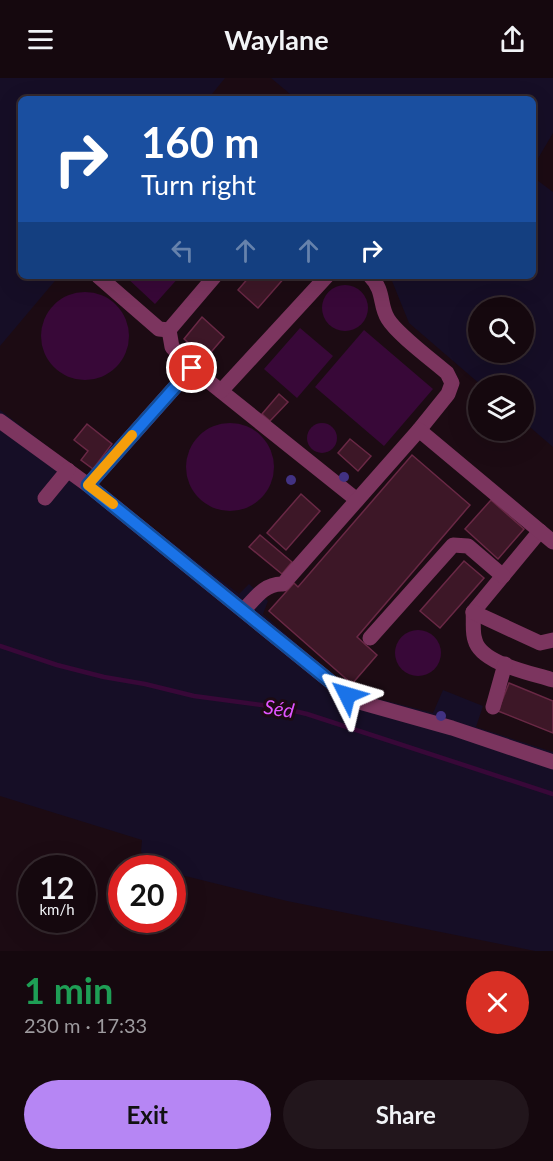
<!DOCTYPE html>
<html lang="en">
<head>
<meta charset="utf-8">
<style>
	:root { --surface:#15080e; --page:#22161c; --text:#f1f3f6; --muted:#9d9a9e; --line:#34292e; --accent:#b686f4 }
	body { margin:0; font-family:Lato,sans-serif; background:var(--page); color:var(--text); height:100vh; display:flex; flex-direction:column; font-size:22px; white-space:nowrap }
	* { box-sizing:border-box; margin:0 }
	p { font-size:20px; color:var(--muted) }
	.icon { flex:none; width:33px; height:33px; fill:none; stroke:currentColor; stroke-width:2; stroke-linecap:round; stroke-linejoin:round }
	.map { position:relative; height:873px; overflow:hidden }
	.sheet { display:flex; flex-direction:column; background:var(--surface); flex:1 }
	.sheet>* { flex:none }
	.hud { position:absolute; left:18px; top:18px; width:518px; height:183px; border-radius:9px; box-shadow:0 6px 24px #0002,0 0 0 2px var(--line); background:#1a4fa0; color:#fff; overflow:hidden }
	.tools { position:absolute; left:468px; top:219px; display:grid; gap:12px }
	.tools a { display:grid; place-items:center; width:66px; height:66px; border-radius:50%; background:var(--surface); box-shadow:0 6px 24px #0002,0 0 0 2px var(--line); font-size:30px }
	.speed { position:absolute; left:18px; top:777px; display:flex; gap:12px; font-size:30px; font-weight:700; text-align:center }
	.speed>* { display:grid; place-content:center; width:78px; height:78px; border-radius:50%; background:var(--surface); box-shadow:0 6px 24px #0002,0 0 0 2px var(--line); line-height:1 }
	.speed small { font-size:15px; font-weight:400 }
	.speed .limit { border:9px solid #d22; background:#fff; color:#111 }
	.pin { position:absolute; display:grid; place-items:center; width:51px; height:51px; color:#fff; margin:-26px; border:3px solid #fff; border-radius:50%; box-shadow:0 2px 6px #0007 }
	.me { position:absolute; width:66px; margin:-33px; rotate:310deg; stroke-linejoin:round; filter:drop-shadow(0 0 4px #0008) }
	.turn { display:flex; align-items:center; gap:21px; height:126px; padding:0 24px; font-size:27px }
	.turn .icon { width:78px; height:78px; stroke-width:2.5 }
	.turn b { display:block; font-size:42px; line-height:51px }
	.lanes { display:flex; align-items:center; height:57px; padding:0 24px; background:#0003; justify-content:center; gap:30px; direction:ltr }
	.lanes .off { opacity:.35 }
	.round { display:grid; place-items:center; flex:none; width:63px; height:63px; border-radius:32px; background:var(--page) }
	.overview { display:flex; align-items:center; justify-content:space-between; height:102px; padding:0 24px }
	h1 { font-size:36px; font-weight:700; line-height:45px; color:#1e9e55 }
	.button { display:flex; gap:12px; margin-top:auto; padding:12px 24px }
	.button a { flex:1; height:69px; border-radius:36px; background:var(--accent); color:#111; font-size:24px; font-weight:700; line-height:69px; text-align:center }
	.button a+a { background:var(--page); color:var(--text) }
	header { display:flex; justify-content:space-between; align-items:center; height:78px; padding:0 24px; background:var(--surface); font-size:27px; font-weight:700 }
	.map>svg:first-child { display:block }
	.green { fill:#160e26; fill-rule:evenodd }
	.water { fill:#380838 }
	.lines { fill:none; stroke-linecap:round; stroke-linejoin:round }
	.stream { stroke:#380838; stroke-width:4.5 }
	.building { fill:#3d1727; stroke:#692845; stroke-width:1.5 }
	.minor { stroke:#7c355f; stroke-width:15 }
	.tree { fill:#423283 }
	.route-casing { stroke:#114b97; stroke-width:15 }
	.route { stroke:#1a73e8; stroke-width:10 }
	.slow { stroke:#f59e0b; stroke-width:10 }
	.labels { text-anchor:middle; stroke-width:6; stroke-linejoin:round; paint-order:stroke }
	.water-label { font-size:20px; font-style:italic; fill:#e154ff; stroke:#1c0b13 }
</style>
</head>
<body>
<header><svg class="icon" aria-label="menu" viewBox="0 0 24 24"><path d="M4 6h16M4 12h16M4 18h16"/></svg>Waylane<svg class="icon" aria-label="share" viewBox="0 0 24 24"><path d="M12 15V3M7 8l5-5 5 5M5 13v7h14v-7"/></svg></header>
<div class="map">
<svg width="553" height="873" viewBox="0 0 553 873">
	<rect width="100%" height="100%" fill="#1c0b13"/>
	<g class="green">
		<polygon points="0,0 225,0 208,21 21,21 21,198 59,198 0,268"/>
		<polygon points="271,0 553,0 553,55 533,89 532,21 296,21"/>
		<path d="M 533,99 L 553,114 L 553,369 L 524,344 L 524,308 L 481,307 L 409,245 L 390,198 L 532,198 ZM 478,230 L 524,230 L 524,274 L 478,274 Z"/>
		<polygon points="0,332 239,516 249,506 268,523 263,536 352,614 433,635 443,612 483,628 476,649 553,674 553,873 535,873 287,823 173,795 172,790 163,790 141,774 142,762 0,718"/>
	</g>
	<g class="water">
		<polygon points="125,198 180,198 155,226"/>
		<circle cx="345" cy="230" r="23"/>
		<circle cx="85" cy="258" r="44"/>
		<polygon points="300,250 333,278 297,320 264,291"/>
		<polygon points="364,252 433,311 384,368 315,309"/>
		<circle cx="230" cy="389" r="44"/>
		<circle cx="322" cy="360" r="15"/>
		<circle cx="418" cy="575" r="23"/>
	</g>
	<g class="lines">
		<polyline class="stream" points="0,568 57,587 104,599 145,606 194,618 277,629 307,636 553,716"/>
	</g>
	<g class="building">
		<polygon points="250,198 286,198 258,230 238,212"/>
		<polygon points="202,239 224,259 206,280 184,261"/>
		<polygon points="279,316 288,324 270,343 262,336"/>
		<polygon points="87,346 112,366 93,391 81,382 88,373 74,362"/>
		<polygon points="350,361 371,378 358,393 338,375"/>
		<polygon points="412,377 470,427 357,559 377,577 352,606 269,533 294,505 298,509"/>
		<polygon points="301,416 320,433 286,472 267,455"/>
		<polygon points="491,422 524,451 498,481 465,451"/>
		<polygon points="260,457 292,484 282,496 249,469"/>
		<polygon points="464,483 484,500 440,550 420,533"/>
		<polygon points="509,605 553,623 553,655 498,633"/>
	</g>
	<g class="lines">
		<g class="minor">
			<polyline points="98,198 159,251 169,252"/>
			<polyline points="215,198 169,252 172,269 192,290 357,422"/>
			<path d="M 370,198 C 385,213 379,227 388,241 C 397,256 432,282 447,295 L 452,305 L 448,316 L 419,352"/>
			<polyline points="221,313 327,198"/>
			<polyline points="0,343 88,407 347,617 363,625 452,650 553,684"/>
			<polyline points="88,407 192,290"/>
			<polyline points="45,420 68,392"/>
			<path d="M 540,453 L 473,534 C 474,543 472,554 475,562 C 481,586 532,595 553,602"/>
			<path d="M 244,532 C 255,520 265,505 283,506 L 419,352 L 553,464"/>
			<polyline points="473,534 540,565 553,562"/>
			<polyline points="370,560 453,467 468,468 503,498"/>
			<polyline points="493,629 505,586"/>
		</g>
	</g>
	<g class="tree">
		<circle cx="344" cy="399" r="5"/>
		<circle cx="291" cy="402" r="5"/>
		<circle cx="441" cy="638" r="5"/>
	</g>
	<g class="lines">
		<g class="route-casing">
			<polyline id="route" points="192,290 88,407 347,617"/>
		</g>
		<use href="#route" class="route"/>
		<polyline class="slow" points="113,426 88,407 132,357"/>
	</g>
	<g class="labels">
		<g class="water-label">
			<text transform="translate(279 631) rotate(9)" y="7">Séd</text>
		</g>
	</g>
</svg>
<div class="tools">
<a><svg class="icon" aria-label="search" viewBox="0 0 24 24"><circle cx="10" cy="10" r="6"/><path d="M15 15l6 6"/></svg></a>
<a><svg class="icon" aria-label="layers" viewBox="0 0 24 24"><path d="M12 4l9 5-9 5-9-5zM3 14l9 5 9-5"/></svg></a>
</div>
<div class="speed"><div>12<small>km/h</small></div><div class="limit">20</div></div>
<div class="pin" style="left:192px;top:290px;background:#d93025"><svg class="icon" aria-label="arrive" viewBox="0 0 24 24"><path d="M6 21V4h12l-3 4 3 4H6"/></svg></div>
<svg class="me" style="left:347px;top:617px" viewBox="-20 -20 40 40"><path d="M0-17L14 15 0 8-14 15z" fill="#1a73e8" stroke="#fff" stroke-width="4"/></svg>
<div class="hud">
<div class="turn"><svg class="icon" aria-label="right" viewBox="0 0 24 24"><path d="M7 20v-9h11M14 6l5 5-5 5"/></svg><div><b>160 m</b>Turn right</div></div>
<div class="lanes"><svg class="icon off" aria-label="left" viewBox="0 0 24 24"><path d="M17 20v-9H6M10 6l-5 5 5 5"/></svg><svg class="icon off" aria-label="ahead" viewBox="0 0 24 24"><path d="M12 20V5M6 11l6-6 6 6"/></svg><svg class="icon off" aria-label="ahead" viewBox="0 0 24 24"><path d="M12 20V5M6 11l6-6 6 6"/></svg><svg class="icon" aria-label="right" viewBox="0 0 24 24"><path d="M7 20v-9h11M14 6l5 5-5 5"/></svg></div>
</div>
</div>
<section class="sheet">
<div class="overview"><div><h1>1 min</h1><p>230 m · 17:33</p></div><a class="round" style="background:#d93025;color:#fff"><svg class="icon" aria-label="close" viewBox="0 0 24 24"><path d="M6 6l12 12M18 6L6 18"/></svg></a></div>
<div class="button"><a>Exit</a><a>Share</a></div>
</section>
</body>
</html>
